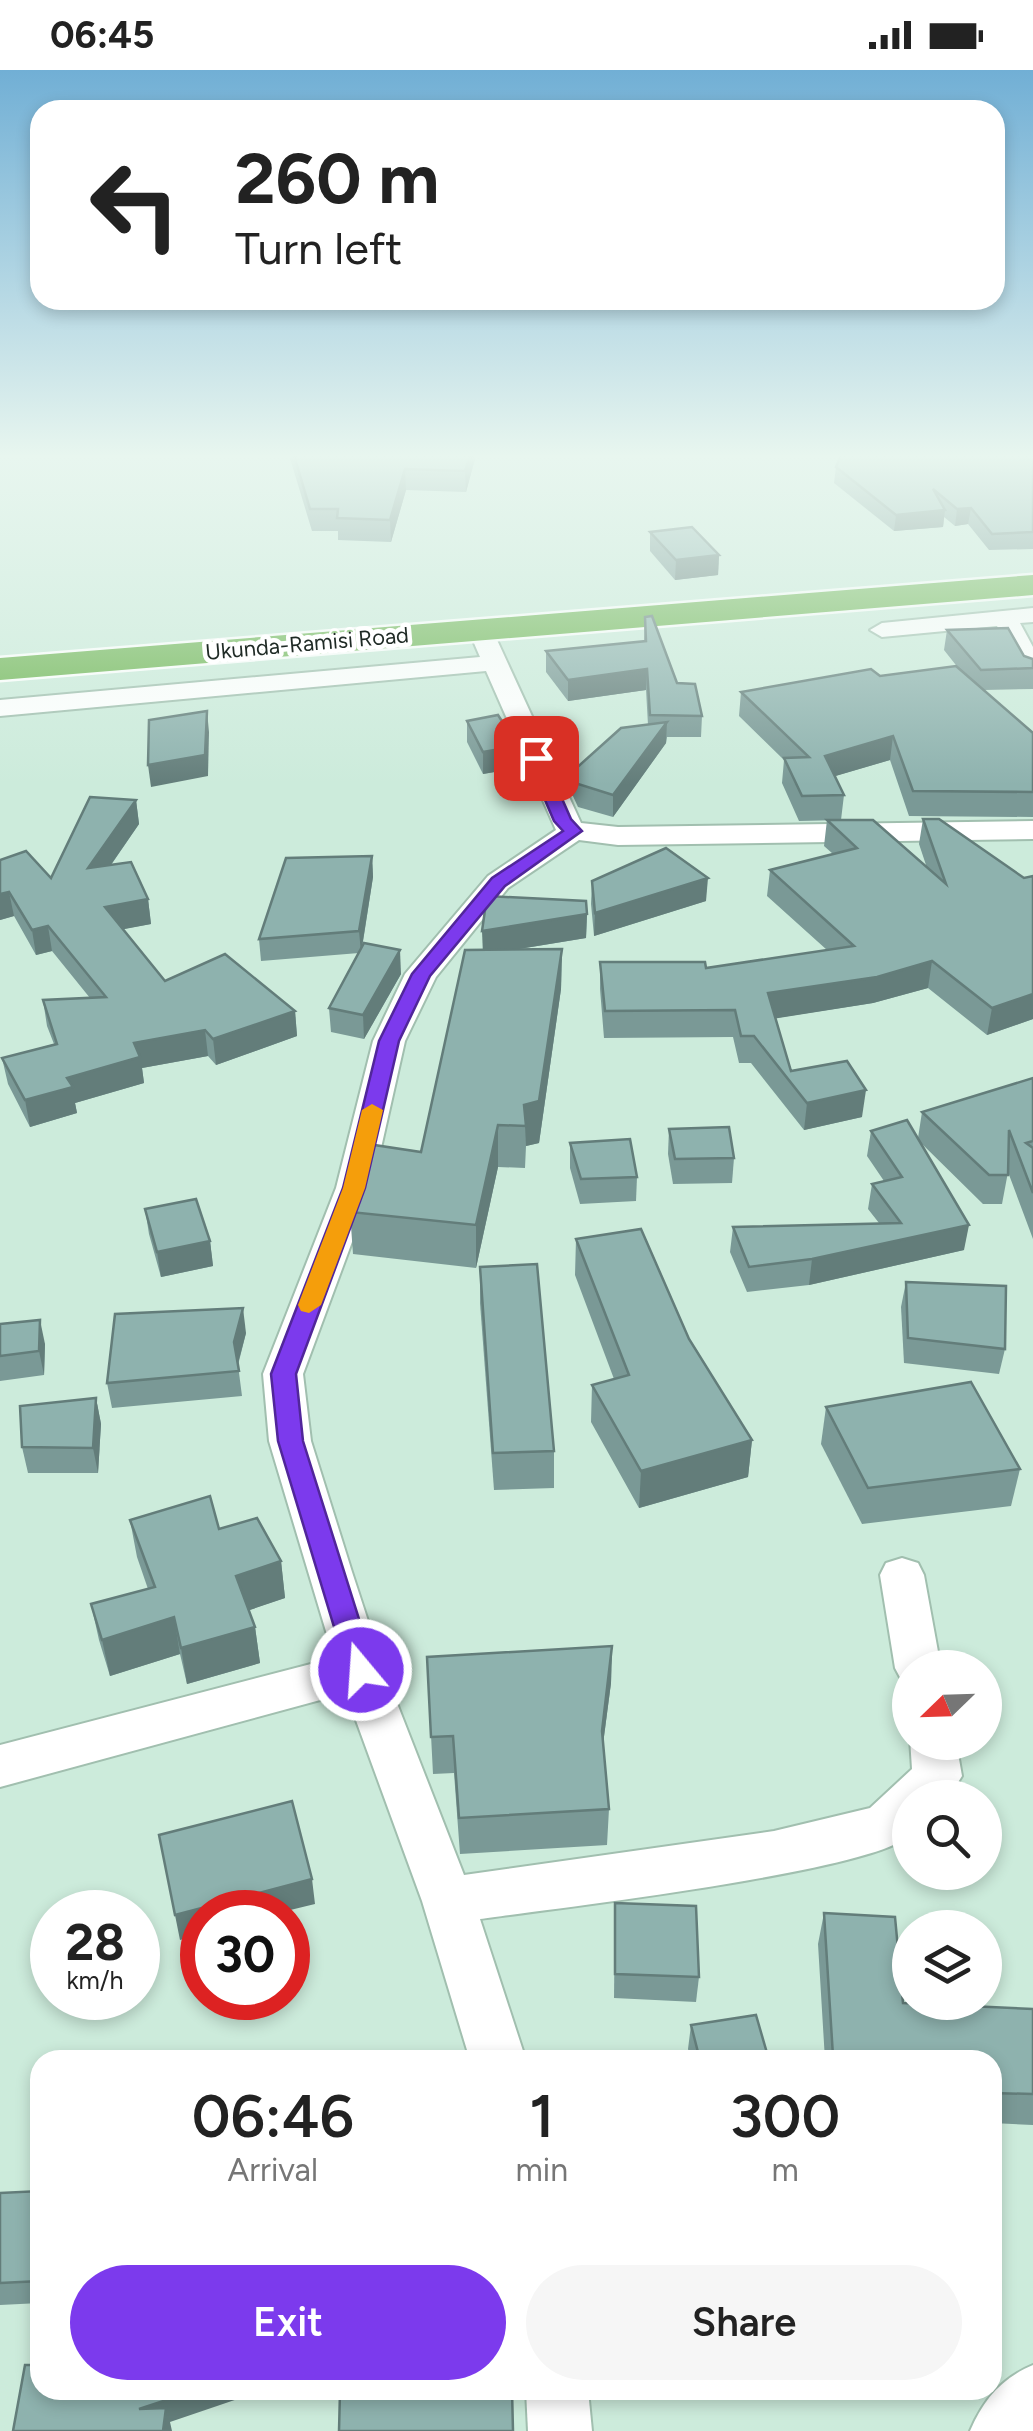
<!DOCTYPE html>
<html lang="en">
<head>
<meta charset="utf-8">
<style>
	:root { --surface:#fff; --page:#f6f6f6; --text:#222; --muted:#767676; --accent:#7c3aed }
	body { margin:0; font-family:Figtree,sans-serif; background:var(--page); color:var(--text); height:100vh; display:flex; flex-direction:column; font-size:38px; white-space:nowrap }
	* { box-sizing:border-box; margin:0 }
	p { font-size:32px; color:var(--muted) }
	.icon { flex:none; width:55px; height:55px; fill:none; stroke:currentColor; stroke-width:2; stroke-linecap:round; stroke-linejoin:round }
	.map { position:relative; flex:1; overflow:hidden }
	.sheet { position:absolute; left:30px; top:1980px; width:972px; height:350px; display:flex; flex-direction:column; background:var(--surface); border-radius:30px; box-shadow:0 5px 15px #0003 }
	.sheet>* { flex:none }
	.guide { position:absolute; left:30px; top:30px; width:975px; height:210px; border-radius:30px; box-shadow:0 5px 15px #0003; background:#fff; color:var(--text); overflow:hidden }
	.needle { width:65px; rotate:247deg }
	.controls { position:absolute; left:892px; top:1580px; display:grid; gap:20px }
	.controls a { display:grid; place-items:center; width:110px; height:110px; border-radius:50%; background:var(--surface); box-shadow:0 5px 15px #0003; font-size:50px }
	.speed { position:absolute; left:30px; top:1820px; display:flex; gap:20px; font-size:50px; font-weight:700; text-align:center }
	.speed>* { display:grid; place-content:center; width:130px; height:130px; border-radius:50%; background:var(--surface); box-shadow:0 5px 15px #0003; line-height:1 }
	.speed small { font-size:25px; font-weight:400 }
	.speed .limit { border:15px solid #d22; background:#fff; color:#111 }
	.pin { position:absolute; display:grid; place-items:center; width:85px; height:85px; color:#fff; margin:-42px; border-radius:20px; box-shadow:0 5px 15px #0006 }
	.me { position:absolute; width:110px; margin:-55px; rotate:342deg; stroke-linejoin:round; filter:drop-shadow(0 0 8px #0008) }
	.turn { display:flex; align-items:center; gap:35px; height:210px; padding:0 40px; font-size:45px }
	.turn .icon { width:130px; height:130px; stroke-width:2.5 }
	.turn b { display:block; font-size:70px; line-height:85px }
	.eta { display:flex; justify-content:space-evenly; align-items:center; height:170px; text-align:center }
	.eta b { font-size:60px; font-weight:600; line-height:70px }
	.primary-button { display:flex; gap:20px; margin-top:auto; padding:20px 40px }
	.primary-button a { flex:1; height:115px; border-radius:60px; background:var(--accent); color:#fff; font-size:40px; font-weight:600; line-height:115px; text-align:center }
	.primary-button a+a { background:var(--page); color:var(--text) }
	.status { display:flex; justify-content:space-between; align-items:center; height:70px; padding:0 50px; background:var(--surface); direction:ltr }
	.status svg { height:28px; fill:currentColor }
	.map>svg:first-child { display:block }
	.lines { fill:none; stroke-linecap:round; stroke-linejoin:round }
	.street-casing { stroke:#a1bfaf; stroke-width:4 }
	.highway-casing { stroke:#fff; stroke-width:5 }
	.street { fill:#fff; fill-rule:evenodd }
	.highway { fill:#6fb554; fill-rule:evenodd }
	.wall { fill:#7a9996 }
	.shaded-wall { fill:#637d7a }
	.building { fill:#8eb2ae; stroke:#637d7a; stroke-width:2.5 }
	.route { fill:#7c3aed; stroke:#51269a; stroke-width:2.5 }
	.slow { fill:#f59e0b }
	.labels { text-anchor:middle; stroke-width:9; stroke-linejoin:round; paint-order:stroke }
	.far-street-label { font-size:22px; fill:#1f2a25; stroke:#fff }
</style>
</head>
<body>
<div class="status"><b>06:45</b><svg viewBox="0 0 49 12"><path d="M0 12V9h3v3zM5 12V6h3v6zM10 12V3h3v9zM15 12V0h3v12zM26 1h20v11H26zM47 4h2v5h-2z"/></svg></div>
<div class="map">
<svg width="1033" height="2361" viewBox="0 0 1033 2361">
	<rect width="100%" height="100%" fill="#ccebdb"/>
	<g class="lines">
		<g class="street-casing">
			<g id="street">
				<polygon points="1033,538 1033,552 1020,553 1033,577 1033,607 1024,605 997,556 882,567 870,560 882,553"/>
				<path d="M 480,552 L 492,559 L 581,753 L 618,757 L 1033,751 L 1033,769 L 618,775 L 579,770 L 508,818 L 436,907 L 405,971 L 372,1118 L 303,1304 L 311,1371 L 352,1502 L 384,1600 L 464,1805 L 774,1761 L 870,1738 L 912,1699 L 910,1668 L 910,1672 L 956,1672 L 962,1706 L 948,1728 L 910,1728 L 910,1765 C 874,1802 549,1839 480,1849 L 526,1990 L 470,1990 L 422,1831 L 346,1623 L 0,1717 L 0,1675 L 334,1588 L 269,1371 L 263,1304 L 336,1118 L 373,971 L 405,904 L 488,806 L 556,760 L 486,601 L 0,646 L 0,630 L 480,587 L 468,559 Z"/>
				<polygon points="902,1488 918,1493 924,1505 941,1598 910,1598 910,1614 902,1611 895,1598 880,1505 886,1493"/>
				<path d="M 1033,2295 L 1033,2361 L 970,2361 C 983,2330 1002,2308 1033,2295 Z"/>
				<polygon points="526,2320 588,2320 592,2361 528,2361"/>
			</g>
		</g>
		<g class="highway-casing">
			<polygon id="highway" points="1033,505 1033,525 0,610 0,588"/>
		</g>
		<use href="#street" class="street"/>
		<use href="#highway" class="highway"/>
	</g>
	<g class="wall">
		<polygon points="289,385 487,385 476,385 466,422 406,420 391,472 338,470 338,461 312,461"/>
		<polygon points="1033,385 1033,479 989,480 968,454 955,456 944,447 943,457 894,461 834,413 836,397"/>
		<polygon points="650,462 719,485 718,505 675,510 650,481"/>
		<polygon points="645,547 677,613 702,646 701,667 667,667 666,673 613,747 578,737 572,724 572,702 648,655 646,620 568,631 546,602 546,581 644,571"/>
		<polygon points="947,560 1033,589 1033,619 984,620 1033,663 1033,747 909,746 890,690 835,706 844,725 841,750 799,751 782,713 784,690 739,646 741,622 880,606 959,599 944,580"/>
		<polygon points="467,651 518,698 483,704 467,672"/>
		<polygon points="136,730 139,754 111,795 148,829 151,854 123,859 165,911 295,941 297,966 216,995 208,986 142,998 144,1013 75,1033 77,1043 30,1057 8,1014 2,988 54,974 47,956 43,930 90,928 52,881 36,885 14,846 0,850 0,790 51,808"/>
		<polygon points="923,749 1024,808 1033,806 1033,949 987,965 928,918 873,933 776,948 791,1001 862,1047 804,1060 751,993 739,993 733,967 604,968 600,919 600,892 706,898 827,880 767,826 770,800 833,784 824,776 827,750 927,798 919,774"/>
		<polygon points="372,786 373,807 362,878 401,904 364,969 331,962 329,938 359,883 261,891 259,869"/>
		<polygon points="592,811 706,831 594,866 591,834"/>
		<polygon points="587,844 586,868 513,880 562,879 561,919 539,1073 526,1076 525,1098 498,1097 476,1198 353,1184 350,1142 421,1082 483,880"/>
		<polygon points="1033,1008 1033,1169 1008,1102 1002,1134 983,1134 921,1073 964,1180 809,1215 747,1222 730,1182 733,1157 879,1153 868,1139 872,1114 884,1111 867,1086 871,1061 918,1068 922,1042"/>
		<polygon points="669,1059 734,1088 732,1113 673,1114 668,1084"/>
		<polygon points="570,1073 637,1107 636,1131 580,1134 570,1098"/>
		<polygon points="145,1139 210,1171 213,1196 161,1207 149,1164"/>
		<polygon points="576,1169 689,1269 752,1370 748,1407 639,1438 591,1352 592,1315 614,1309 575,1205"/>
		<polygon points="480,1197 554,1381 554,1418 494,1420 480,1233"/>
		<polygon points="906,1212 1005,1279 999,1304 904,1293 901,1237"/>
		<polygon points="0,1254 45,1274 44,1305 0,1311"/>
		<polygon points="246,1263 238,1295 242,1326 112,1338 107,1313"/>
		<polygon points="96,1328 101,1354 98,1403 28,1403 22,1377"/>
		<polygon points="826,1337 1020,1399 1011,1436 862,1454 821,1374"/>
		<polygon points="130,1450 219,1459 281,1491 285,1528 249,1540 255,1557 260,1593 187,1614 180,1584 110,1606 99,1570 91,1534 148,1519 137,1487"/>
		<polygon points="612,1576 611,1613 603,1674 609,1739 607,1775 460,1784 454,1703 433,1704 427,1587"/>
		<polygon points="615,1833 699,1907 696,1932 614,1928"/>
		<polygon points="824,1843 903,1933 1033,1939 1033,2055 992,2053 992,1990 825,1990 818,1874"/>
		<polygon points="691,1955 769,1990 691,1990 688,1979"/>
		<polygon points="40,2121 40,2233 0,2235 0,2123"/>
	</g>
	<g class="shaded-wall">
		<polygon points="470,385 476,385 466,422 465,401"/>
		<polygon points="405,399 406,420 391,472 390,450"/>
		<polygon points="971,438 968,454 955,456 957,439"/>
		<polygon points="945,440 943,457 894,461 896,445"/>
		<polygon points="719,485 718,505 675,510 676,490"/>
		<polygon points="647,599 646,620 568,631 568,610"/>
		<polygon points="207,641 209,662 208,706 151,717 148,695"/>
		<polygon points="667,652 666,673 613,747 613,725"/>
		<polygon points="893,666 890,690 822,710 825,686"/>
		<polygon points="518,676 518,698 483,704 483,682"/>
		<polygon points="136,730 139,754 92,822 88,798"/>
		<polygon points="372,786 373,807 361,883 359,861"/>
		<polygon points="708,808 706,831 594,866 595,843"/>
		<polygon points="9,822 14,846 0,850 0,824"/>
		<polygon points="148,829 151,854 109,862 105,837"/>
		<polygon points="587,844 586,868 483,885 482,861"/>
		<polygon points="48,856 52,881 36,885 32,860"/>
		<polygon points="562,879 561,919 539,1073 526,1076 524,1035"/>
		<polygon points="400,880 401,904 364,969 363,945"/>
		<polygon points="932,891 928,918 873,933 766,950 768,923"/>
		<polygon points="1033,924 1033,949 987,965 992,938"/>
		<polygon points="295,941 297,966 216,995 213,969"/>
		<polygon points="205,960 208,986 142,998 144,1013 75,1033 77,1043 30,1057 25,1030 134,973"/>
		<polygon points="866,1020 862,1047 804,1060 807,1033"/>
		<polygon points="498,1055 498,1097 476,1198 476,1155"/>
		<polygon points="969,1155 964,1180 809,1215 812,1189"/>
		<polygon points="210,1171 213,1196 161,1207 157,1182"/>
		<polygon points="243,1238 246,1263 237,1297 234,1272"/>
		<polygon points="40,1250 45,1274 44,1305 39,1281"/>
		<polygon points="96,1328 101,1354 98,1403 93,1378"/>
		<polygon points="752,1370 748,1407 639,1438 641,1401"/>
		<polygon points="281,1491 285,1528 241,1543 236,1506"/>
		<polygon points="174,1547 180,1584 110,1606 102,1570"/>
		<polygon points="255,1557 260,1593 187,1614 181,1578"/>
		<polygon points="612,1576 611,1613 600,1697 602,1661"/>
		<polygon points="312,1809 315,1834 282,1842 202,1842 202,1864 180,1870 175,1845"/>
		<polygon points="197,2320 264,2320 170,2352 172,2361 163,2361 139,2339"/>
	</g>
	<g class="building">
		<polygon points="294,385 470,385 465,401 405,399 390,450 337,448 338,439 310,439"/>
		<polygon points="841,385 1033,385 1033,462 992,464 971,438 957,439 933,419 945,440 896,445 836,397"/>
		<polygon points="692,457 719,485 676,490 650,462"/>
		<polygon points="652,546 677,613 695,614 702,646 650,645 647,599 568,610 546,581 646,571 645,547"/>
		<polygon points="1008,558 1024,586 1033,589 1033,598 981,600 947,560"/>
		<polygon points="956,596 1033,663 1033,722 913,721 893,666 825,686 844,725 802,726 784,688 809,687 741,622 871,599 880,606"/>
		<polygon points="207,641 205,685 148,695 149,650"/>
		<polygon points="498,645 518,676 483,682 467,651"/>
		<polygon points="667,652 613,725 578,714 572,702 621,658"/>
		<polygon points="90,727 136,730 88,798 131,792 148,829 105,837 165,911 225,884 295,941 213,969 205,960 134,973 140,987 67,1008 73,1017 25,1030 2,988 57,974 43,930 106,927 48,856 32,860 9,822 0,824 0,790 26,781 51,808"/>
		<polygon points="923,749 939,749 1024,808 1033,806 1033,924 992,938 932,891 877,907 768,923 791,1001 847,991 866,1020 807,1033 754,966 741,966 735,940 605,941 600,892 705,892 706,898 854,876 770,800 857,778 827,750 873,750 946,814"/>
		<polygon points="666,778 708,808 595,843 592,811"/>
		<polygon points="372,786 359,861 259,869 286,788"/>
		<polygon points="487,826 586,831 587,844 482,861"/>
		<polygon points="364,873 400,880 363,945 329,938"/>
		<polygon points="562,879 539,1031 524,1035 526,1056 498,1055 476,1155 350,1142 374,1075 421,1082 465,880"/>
		<polygon points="1033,1008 1033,1071 1026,1073 1033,1078 1033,1123 1009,1060 1008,1105 989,1105 922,1042"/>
		<polygon points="907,1050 969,1155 812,1189 749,1197 733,1157 901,1153 872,1114 902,1107 871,1061"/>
		<polygon points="729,1057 734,1088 675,1089 669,1059"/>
		<polygon points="630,1069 637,1107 581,1109 570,1073"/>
		<polygon points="196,1129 210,1171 157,1182 145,1139"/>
		<polygon points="641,1159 689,1269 752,1370 641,1401 592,1315 629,1305 576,1169"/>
		<polygon points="537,1194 554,1381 493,1383 480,1197"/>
		<polygon points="906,1212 1006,1216 1005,1279 908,1268"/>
		<polygon points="243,1238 234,1272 239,1301 107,1313 115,1244"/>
		<polygon points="40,1250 39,1281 0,1286 0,1254"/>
		<polygon points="971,1312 1020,1399 868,1418 826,1337"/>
		<polygon points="96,1328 93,1378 22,1377 20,1336"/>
		<polygon points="210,1426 219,1459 257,1448 281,1491 236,1506 255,1557 181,1578 174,1547 102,1570 91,1534 155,1517 130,1450"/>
		<polygon points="612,1576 602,1661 609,1739 459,1748 453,1666 431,1667 427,1587"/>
		<polygon points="292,1731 312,1809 175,1845 159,1765"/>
		<polygon points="615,1833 696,1836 699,1907 615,1904"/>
		<polygon points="824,1843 895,1847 903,1933 1033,1939 1033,2024 992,2023 992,1990 906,1990 833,1986"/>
		<polygon points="756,1945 769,1990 700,1990 691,1955"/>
		<polygon points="40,2121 40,2211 0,2213 0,2123"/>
		<polygon points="25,2295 40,2295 40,2320 197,2320 139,2339 166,2338 163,2361 13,2361"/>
		<polygon points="402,2320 512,2320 513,2361 339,2361 340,2322"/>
	</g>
	<linearGradient id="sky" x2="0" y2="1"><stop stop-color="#71afd5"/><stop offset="0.54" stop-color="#e8f6ef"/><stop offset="1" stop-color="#e8f6ef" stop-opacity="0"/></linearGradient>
	<rect width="1033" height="715" fill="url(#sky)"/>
	<polygon class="route" points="530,685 544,688 571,749 582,761 505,816 430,906 399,971 365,1118 296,1304 303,1371 375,1600 371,1608 361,1611 351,1608 347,1600 278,1371 271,1304 343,1118 379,971 412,904 492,808 563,761 554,751 527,688"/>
	<polygon class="slow" points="372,1034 383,1040 365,1118 321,1235 309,1243 301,1241 298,1235 343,1118 362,1040"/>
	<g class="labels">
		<g class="far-street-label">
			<text transform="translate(307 573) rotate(-5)" y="8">Ukunda-Ramisi Road</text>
		</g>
	</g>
</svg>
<div class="controls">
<a><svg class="needle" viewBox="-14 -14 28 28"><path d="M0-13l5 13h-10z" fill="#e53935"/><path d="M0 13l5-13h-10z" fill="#767676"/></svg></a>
<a><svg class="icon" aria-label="search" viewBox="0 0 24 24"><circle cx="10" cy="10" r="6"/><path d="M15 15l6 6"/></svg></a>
<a><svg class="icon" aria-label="layers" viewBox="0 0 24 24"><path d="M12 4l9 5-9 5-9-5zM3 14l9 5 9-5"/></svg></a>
</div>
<div class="speed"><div>28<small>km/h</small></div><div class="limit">30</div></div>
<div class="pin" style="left:536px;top:688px;background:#d93025"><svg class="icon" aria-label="arrive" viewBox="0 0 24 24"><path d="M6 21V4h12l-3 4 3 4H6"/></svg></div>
<svg class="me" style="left:361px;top:1600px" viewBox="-20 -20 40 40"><circle r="17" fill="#7c3aed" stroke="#fff" stroke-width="3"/><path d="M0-11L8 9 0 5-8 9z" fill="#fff"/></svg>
<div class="guide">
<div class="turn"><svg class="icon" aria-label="left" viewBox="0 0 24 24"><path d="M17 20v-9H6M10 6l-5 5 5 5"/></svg><div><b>260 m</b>Turn left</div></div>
</div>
<section class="sheet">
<div class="eta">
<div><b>06:46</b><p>Arrival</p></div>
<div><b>1</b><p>min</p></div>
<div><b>300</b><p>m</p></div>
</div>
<div class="primary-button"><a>Exit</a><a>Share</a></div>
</section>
</div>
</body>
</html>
